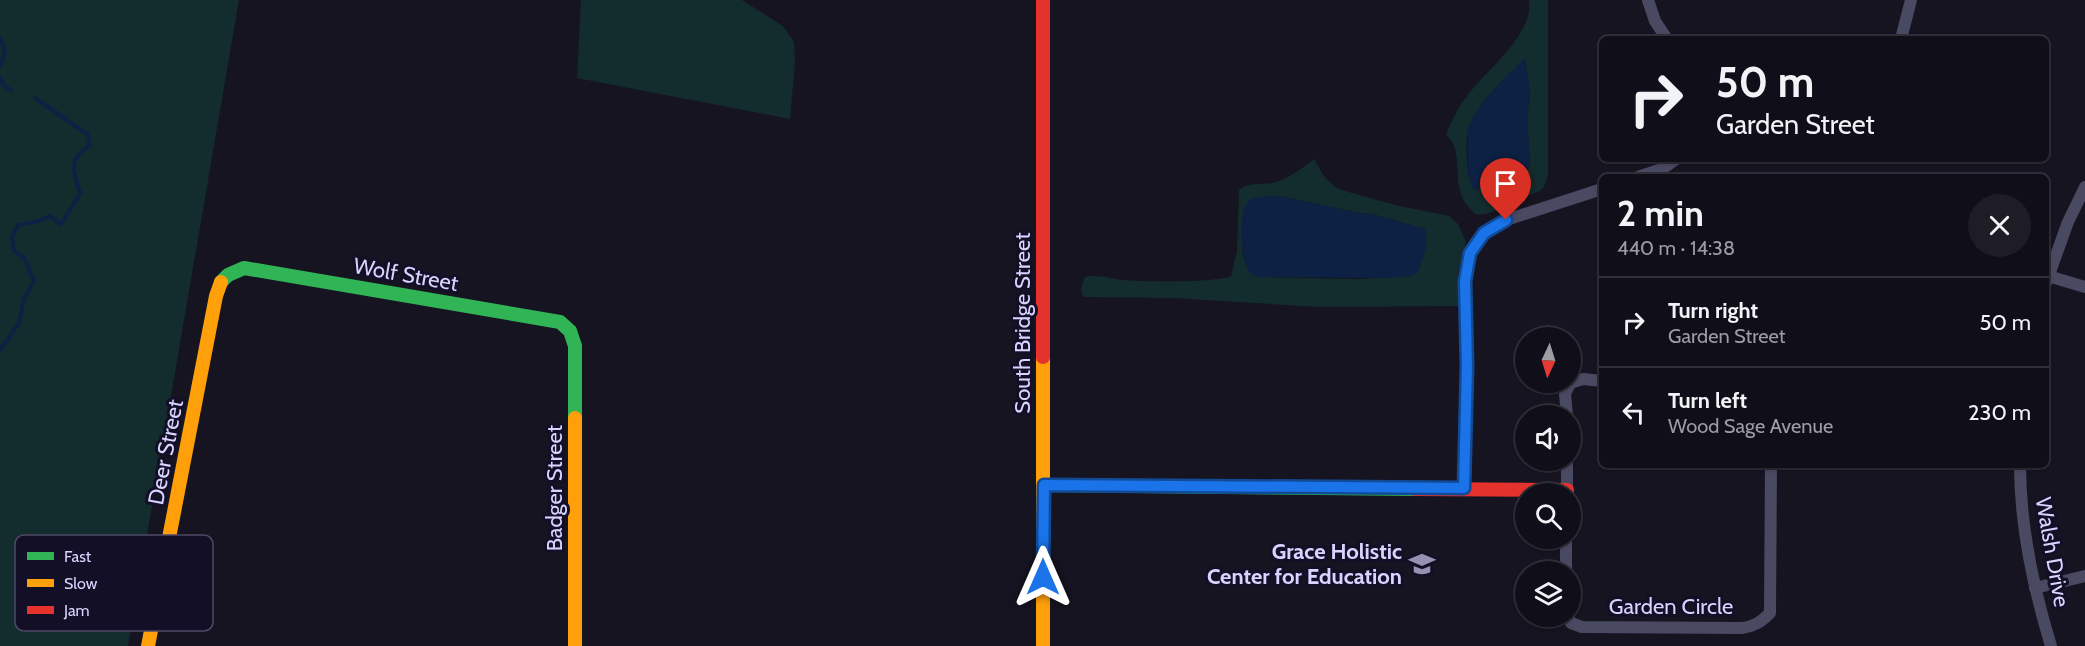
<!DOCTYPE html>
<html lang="en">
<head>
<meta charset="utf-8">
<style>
	:root { --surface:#100f19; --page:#1e1d26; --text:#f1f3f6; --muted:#9c9ca2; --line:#302f38 }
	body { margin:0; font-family:Cabin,sans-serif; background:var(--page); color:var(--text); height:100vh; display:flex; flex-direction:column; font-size:22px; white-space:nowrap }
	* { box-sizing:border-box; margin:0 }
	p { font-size:20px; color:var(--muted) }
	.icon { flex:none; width:33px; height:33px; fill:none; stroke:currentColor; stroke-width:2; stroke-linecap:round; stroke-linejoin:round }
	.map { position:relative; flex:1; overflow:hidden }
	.panel { position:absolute; left:1599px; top:174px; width:450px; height:294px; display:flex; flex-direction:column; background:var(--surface); border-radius:9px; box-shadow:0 2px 4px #0004,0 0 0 2px var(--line) }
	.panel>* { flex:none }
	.hud { position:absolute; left:1599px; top:36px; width:450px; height:126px; border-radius:9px; box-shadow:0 2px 4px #0004,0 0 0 2px var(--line); background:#100f19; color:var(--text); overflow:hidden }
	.needle { width:39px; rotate:184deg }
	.tools { position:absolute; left:1515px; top:327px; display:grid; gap:12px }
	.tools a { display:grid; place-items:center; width:66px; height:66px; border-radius:50%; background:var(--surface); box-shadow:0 2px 4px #0004,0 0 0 2px var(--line); font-size:30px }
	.pin { position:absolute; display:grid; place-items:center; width:51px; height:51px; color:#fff; margin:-62px -26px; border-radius:50% 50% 50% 0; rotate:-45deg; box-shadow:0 0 6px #0007 }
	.pin .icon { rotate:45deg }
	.me { position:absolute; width:66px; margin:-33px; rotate:0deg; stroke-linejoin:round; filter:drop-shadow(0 0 4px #0008) }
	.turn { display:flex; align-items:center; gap:21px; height:126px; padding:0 18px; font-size:27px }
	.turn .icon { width:78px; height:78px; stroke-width:2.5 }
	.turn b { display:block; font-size:42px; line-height:51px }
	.round { display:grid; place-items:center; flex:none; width:63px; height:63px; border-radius:32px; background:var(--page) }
	.summary { display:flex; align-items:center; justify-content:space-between; height:102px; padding:0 18px }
	h1 { font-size:36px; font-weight:700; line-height:45px }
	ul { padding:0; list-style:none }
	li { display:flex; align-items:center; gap:18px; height:90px; padding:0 18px; border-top:2px solid var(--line) }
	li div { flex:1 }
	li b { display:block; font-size:22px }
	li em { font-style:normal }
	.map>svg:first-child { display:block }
	.green { fill:#132c2d; fill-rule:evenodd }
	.water { fill:#0d2144 }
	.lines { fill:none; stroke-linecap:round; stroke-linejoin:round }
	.stream { stroke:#0d2144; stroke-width:4 }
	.street { stroke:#4a4962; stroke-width:12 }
	.fast { stroke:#30b455; stroke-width:14 }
	.slow { stroke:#ff9f0a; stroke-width:14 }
	.jam { stroke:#e5322d; stroke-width:14 }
	.route-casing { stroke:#114b97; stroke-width:15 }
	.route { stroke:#1a73e8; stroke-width:10 }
	.labels { text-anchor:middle; stroke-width:6; stroke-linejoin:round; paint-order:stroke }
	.street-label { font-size:22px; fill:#d9d4ff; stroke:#130f26 }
	.poi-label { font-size:22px; font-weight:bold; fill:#d9d4ff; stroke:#130f26; text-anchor:end }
	.key { fill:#130f26; stroke:#4e4a67; stroke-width:1.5 }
	.key-label { font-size:16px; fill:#d9d4ff }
</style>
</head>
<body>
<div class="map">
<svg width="2085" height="646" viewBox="0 0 2085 646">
	<rect width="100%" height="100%" fill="#161421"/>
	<g class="green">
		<polygon points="0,0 239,0 128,646 0,646"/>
		<polygon points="581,0 742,0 783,26 794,42 795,62 790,119 577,78"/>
		<path d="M 1529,0 L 1548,0 L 1548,175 L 1544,187 L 1539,191 L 1490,213 L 1477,215 C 1444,190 1469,155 1446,135 C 1452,119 1460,104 1471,91 C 1490,67 1534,33 1529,0 ZM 1525,59 L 1530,93 L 1527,117 L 1530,164 C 1521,185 1487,180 1469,179 C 1467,164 1465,147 1468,132 C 1475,103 1505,79 1525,59 Z"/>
		<path d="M 1314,159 L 1325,178 L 1338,189 L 1395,205 L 1449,216 L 1458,224 L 1466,242 L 1458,273 L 1458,306 L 1319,307 L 1173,298 L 1084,297 C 1079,291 1082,284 1085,277 C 1097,274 1110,278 1122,280 C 1142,282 1216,283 1231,276 L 1237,251 L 1239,190 C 1248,182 1260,185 1272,183 C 1288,179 1301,169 1314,159 ZM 1279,196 L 1359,213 L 1372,214 L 1425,229 L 1410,276 L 1356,279 L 1259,277 C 1246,272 1245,263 1242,250 Z"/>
	</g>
	<g class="water">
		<path d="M 1525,58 L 1530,93 L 1527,117 L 1530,164 C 1526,175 1512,177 1501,180 C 1490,183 1487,191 1474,189 C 1468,180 1467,168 1468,157 C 1468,149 1467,141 1468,133 C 1473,105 1506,78 1525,58 Z"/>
		<path d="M 1279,196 L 1359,213 L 1372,214 L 1425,229 C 1430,242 1422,259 1418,272 L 1410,276 L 1389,278 L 1259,277 C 1254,275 1250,274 1248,269 C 1241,258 1239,214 1247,203 C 1252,195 1270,197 1279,196 Z"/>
	</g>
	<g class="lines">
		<g class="stream">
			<polyline points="0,37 5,51 0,66"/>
			<polyline points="0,77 4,86 11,90"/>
			<path d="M 0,350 L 19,323 L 24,299 L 34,281 L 24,258 L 14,251 L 12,237 L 18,225 L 39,221 L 49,216 L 61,224 L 80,194 C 74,169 66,162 90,145 L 87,134 L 35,98"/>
		</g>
		<g class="street">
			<polyline points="1648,0 1655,21 1667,39"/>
			<polyline points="1901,39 1911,0"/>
			<polyline points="1638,177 1662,169 1676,159"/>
			<polyline points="2048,276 2085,287"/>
			<polyline points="2046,283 2068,222 2085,187"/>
			<polyline points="1567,416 1565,394 1570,383 1583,379 1602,381"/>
			<path d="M 2020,465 C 2020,527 2033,587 2051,646"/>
			<polyline points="1464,488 1467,366 1465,281 1469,253 1484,233 1506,220 1602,189"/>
			<polyline points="1567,490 1567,460"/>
			<polyline points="1566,572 1566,538"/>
			<polyline points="2035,588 2085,576"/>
			<path d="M 1568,616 L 1571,623 L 1582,627 L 1742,628 C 1755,626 1761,622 1770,613 L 1771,465"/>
		</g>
		<g class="fast">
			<polyline points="221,282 228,275 244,268 560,322 570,331 575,346 575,418"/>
			<polyline points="1044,485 1415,489"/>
		</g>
		<g class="slow">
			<polyline points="1043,357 1043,646"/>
			<polyline points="575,418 575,646"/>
			<polyline points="148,646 216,296 221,282"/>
		</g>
		<g class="jam">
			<polyline points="1043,0 1043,357"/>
			<polyline points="1415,489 1567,490 1567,494"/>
		</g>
	</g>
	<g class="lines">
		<g class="route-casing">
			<polyline id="route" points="1043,577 1044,485 1464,488 1467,366 1465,281 1470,253 1484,233 1506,220"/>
		</g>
		<use href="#route" class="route"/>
	</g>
	<defs>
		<g id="school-bare" transform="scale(2.07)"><path d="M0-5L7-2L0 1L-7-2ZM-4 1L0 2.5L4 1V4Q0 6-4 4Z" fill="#9591b1" stroke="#130f26" stroke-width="2.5" paint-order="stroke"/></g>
	</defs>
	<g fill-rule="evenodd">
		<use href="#school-bare" x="1422" y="564"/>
	</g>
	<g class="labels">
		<g class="street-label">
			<text transform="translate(406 274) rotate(10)" y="8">Wolf Street</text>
			<text transform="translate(1022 323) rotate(-90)" y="8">South Bridge Street</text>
			<text transform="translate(165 452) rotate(-79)" y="8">Deer Street</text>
			<text transform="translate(554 488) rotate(-90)" y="8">Badger Street</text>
			<text transform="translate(2053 552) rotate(80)" y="8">Walsh Drive</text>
			<text x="1671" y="614">Garden Circle</text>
		</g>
		<g class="poi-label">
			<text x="1402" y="559">Grace Holistic<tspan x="1402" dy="25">Center for Education</tspan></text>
		</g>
	</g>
	<rect x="15" y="535" width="198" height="96" rx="9" class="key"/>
	<rect x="27" y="552" width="27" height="8" fill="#30b455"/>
	<rect x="27" y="579" width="27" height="8" fill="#ff9f0a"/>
	<rect x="27" y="606" width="27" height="8" fill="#e5322d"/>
	<g class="key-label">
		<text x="64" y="562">Fast</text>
		<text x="64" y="589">Slow</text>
		<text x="64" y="616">Jam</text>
	</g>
</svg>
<div class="tools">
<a><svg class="needle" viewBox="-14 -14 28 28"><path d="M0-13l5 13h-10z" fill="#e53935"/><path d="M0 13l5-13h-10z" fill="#9c9ca2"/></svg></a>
<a><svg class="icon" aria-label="sound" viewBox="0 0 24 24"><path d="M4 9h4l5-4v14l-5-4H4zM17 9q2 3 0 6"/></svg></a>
<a><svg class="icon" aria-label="search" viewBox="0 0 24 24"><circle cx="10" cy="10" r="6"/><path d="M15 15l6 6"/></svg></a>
<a><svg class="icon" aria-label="layers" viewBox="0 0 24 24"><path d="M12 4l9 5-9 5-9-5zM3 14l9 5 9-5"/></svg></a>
</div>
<div class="pin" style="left:1506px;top:220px;background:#d93025"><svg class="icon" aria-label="arrive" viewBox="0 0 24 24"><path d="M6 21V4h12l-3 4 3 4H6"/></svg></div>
<svg class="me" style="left:1043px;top:577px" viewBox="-20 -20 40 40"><path d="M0-17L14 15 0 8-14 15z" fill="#1a73e8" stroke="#fff" stroke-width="4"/></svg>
<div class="hud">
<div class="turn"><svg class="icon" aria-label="right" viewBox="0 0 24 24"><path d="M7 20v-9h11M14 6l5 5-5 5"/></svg><div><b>50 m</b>Garden Street</div></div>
</div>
<section class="panel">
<div class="summary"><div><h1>2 min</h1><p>440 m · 14:38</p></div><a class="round"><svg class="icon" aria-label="close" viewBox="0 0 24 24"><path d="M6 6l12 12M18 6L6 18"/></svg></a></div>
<ul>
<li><svg class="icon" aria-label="right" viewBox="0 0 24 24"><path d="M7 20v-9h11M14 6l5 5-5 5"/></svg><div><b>Turn right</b><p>Garden Street</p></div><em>50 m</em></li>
<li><svg class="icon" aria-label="left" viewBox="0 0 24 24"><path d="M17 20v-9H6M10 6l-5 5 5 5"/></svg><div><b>Turn left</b><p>Wood Sage Avenue</p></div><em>230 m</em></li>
</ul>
</section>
</div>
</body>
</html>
